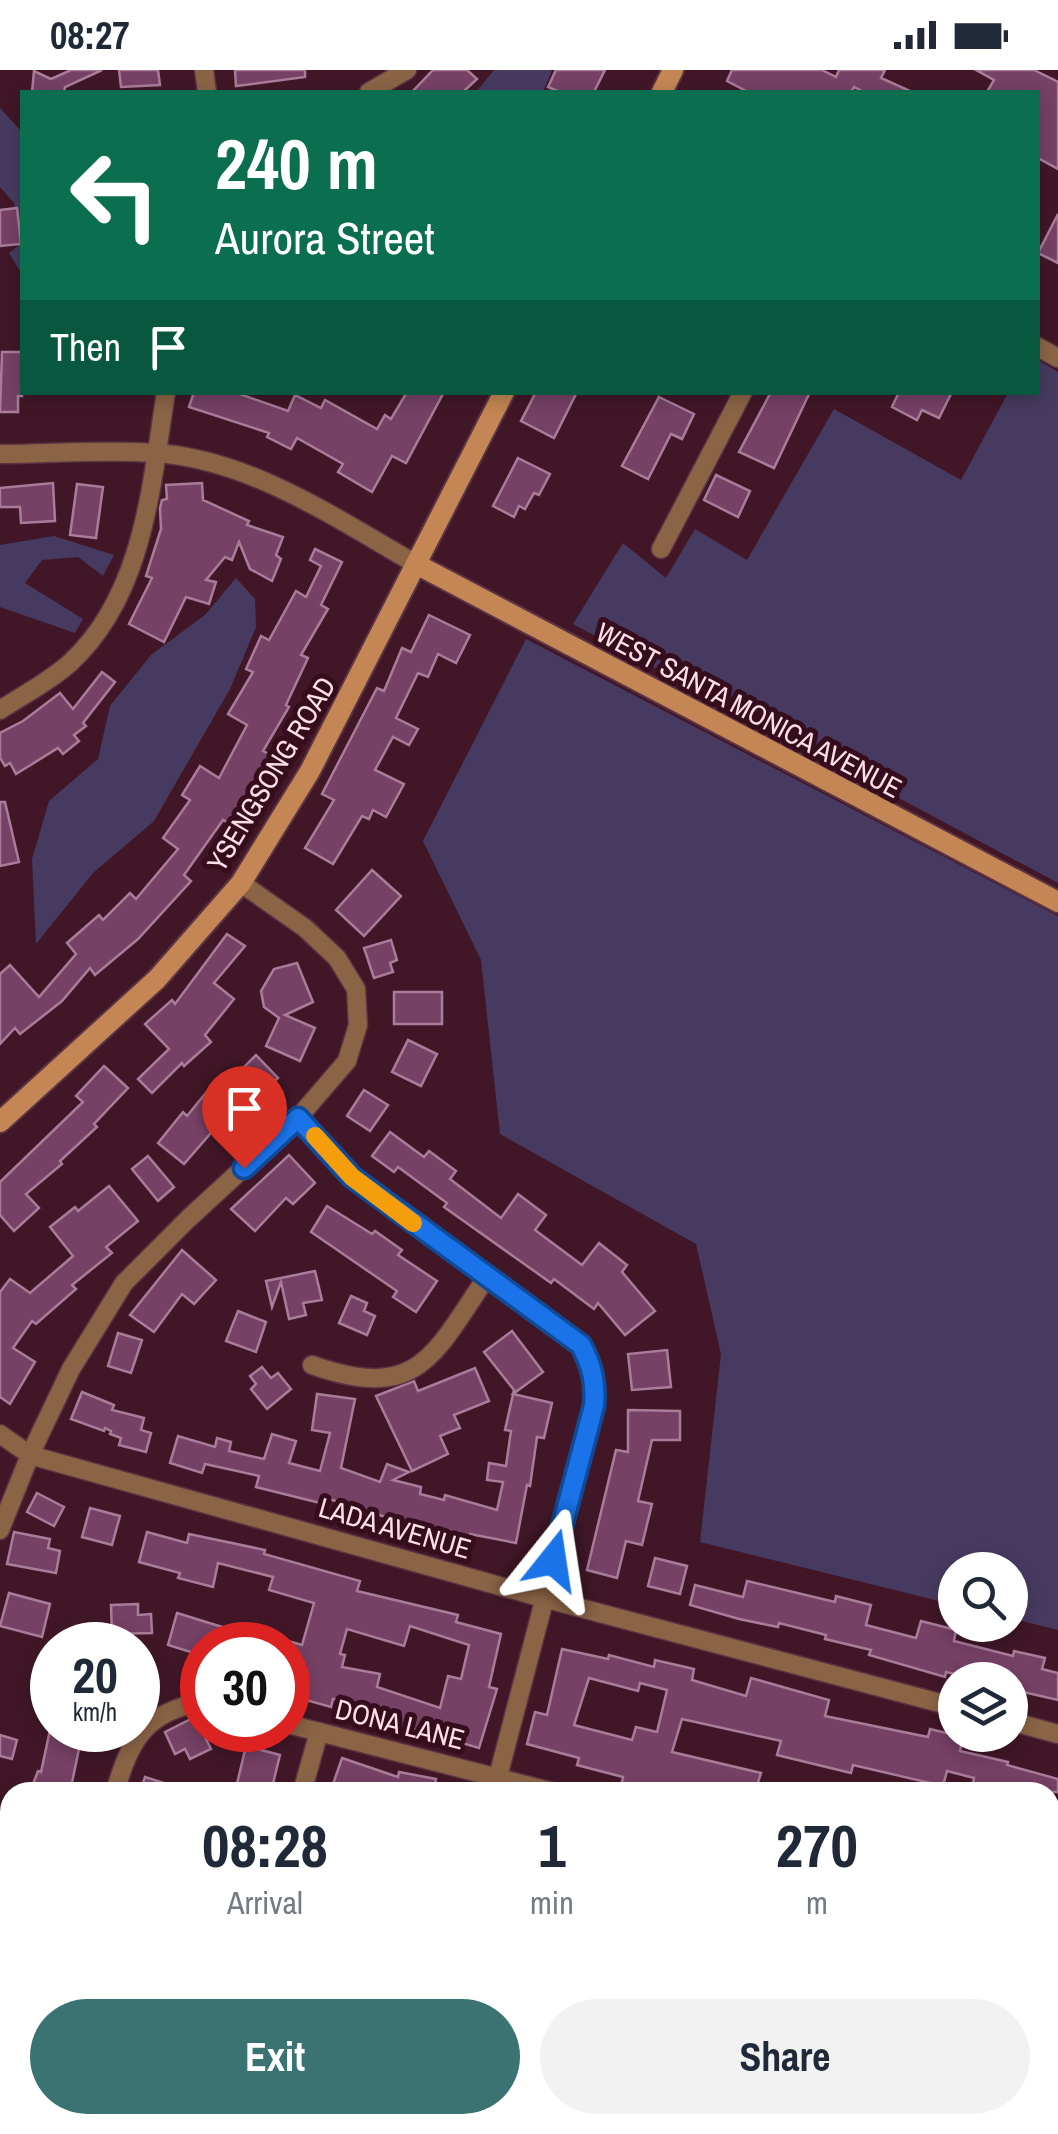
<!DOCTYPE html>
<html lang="en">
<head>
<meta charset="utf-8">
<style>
	:root { --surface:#fff; --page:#f2f2f3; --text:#1f2937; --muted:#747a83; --accent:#3b7372 }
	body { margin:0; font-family:"Archivo Narrow",sans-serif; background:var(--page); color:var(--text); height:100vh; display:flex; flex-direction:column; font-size:38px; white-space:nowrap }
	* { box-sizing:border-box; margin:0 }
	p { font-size:32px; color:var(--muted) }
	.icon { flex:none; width:55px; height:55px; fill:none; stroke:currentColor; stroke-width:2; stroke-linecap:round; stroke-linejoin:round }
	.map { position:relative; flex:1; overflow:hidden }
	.drawer { position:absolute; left:0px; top:1712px; width:1060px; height:352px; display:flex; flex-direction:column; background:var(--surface); border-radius:30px 30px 0 0; box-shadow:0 5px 15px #0003 }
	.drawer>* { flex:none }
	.top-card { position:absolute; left:20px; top:20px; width:1020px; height:305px; border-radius:0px; box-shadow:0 5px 15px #0003; background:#0b6e4f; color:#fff; overflow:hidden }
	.buttons { position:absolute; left:938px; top:1482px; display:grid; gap:20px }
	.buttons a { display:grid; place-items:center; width:90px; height:90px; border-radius:50%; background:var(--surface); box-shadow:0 5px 15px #0003; font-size:50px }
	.speed { position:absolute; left:30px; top:1552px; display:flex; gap:20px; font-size:50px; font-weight:700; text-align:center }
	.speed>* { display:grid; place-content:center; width:130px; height:130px; border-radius:50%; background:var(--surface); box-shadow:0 5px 15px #0003; line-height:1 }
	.speed small { font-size:25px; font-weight:400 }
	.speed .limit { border:15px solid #d22; background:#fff; color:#111 }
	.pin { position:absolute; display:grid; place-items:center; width:85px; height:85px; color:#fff; margin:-102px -42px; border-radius:50% 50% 50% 0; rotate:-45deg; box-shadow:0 0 10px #0007 }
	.pin .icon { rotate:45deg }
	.me { position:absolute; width:110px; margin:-55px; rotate:15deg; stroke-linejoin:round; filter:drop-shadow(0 0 8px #0008) }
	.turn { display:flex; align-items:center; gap:35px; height:210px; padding:0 30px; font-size:45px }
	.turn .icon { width:130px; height:130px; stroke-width:2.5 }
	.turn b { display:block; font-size:70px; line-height:85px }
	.then { display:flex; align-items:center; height:95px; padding:0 30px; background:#0003; gap:20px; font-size:38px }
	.eta { display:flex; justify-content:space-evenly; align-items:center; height:170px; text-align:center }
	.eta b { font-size:60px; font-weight:700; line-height:70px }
	.cta { display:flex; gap:20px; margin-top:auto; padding:20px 30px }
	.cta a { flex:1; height:115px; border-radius:60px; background:var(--accent); color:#fff; font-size:40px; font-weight:700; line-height:115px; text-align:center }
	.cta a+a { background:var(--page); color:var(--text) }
	.status { display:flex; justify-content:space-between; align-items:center; height:70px; padding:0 50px; background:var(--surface); direction:ltr }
	.status svg { height:28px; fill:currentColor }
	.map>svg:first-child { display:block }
	.green { fill:#473a60 }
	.building { fill:#754165; stroke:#a97c9a; stroke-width:2.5; fill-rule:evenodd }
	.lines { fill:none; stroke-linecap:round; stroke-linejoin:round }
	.minor-casing { stroke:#5b3342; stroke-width:21 }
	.secondary-casing { stroke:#5b3342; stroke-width:24 }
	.minor { stroke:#8b6446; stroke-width:18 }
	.secondary { stroke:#c38654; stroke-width:20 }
	.route-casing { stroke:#114b97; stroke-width:25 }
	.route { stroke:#1a73e8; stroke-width:18 }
	.slow { stroke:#f59e0b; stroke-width:18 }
	.labels { text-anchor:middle; stroke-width:10; stroke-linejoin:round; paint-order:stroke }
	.street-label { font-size:28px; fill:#fcdfe7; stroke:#360d1d }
</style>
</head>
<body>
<div class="status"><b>08:27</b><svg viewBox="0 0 49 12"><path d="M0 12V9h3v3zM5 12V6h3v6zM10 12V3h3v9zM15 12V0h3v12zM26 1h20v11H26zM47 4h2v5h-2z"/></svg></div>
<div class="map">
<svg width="1058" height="2064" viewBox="0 0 1058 2064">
	<rect width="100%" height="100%" fill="#411727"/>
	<g class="green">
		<polygon points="494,0 552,0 543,22 476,22"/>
		<polygon points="0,38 22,62 22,204 9,183 21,174 14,133 0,117"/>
		<polygon points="1038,290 1058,302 1058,813 573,554 623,473 666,508 695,459 747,490 834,339 961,410 1008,323 1038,322"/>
		<polygon points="54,466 114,485 103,506 78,487 42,490 25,513 83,549 75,563 0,537 0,475"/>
		<polygon points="236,508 255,529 256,557 230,619 154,751 93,803 36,874 32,789 49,731 98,689 110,636 151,585 205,545"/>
		<polygon points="526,569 1058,846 1058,1560 1010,1548 1010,1500 955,1500 955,1535 700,1472 721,1284 696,1174 500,1064 481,890 423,771"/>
		<polygon points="1050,1812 1058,1814 1058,1926 1050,1957"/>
		<polygon points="980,2055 1025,2055 1022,2064 978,2064"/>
	</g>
	<g class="building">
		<polygon points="71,0 102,0 65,17 64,22 32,22 34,1 51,9"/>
		<polygon points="119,0 158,0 160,15 121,17"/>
		<polygon points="235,0 305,0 305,7 236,16"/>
		<polygon points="433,0 467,0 477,9 463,22 412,22"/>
		<polygon points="556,0 605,0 594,22 560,22 548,17"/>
		<polygon points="732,0 822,0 836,7 839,0 885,0 881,8 912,22 864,22 854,17 851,22 748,22 727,11"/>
		<polygon points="976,0 1034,0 1058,12 1058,99 1038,88 1038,22 987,22 994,10"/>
		<polygon points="17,138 21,174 0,176 0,140"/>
		<polygon points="1058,144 1058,193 1038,183"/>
		<polygon points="2,282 22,282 22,326 18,326 18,342 0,342"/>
		<polygon points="194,322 234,322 288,341 295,325 321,338 325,330 377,359 385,345 391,349 407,322 444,322 406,393 392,386 372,422 338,402 343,394 297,368 291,379 267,367 269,363 189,337"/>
		<polygon points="536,322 577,322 554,368 521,351"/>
		<polygon points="771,322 810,322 774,398 739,382"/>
		<polygon points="899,322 952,322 939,348 922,340 917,350 892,337"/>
		<polygon points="659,327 694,344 682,369 671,364 648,409 622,396"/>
		<polygon points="518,388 550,404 539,425 534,423 525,439 519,436 514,447 493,436"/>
		<polygon points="716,405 750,421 738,447 704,430"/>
		<polygon points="53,413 55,451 21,453 20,437 0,437 0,418"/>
		<polygon points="202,413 203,430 249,451 247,455 283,467 276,485 281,489 272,511 250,499 239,472 232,490 225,487 206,510 216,512 209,534 186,527 164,572 129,554 152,508 146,506 161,459 160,438 162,430 167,429 166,415"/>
		<polygon points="77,414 103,417 96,468 70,465"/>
		<polygon points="315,479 342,492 321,535 328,539 301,585 308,588 286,635 289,637 263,681 271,685 232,755 223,750 184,805 191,811 138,869 95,905 90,898 62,931 20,964 15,958 0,974 0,904 10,895 39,927 76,884 67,873 99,845 103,850 130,823 136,829 178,779 163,768 190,730 182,725 200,696 219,708 247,655 228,644 253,602 246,599 261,566 269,570 296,521 306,527 321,496 310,490"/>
		<polygon points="429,545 470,565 456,593 438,584 428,607 418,603 396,648 418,659 409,675 393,667 375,700 404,714 386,747 373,740 369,749 362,746 333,794 305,778 334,730 322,724 377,618 384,621 402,578 411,582"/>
		<polygon points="102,602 115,612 83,653 86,656 74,665 79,671 63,684 58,678 16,704 10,693 5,696 0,688 0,663 23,651 60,623 73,639"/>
		<polygon points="0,732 5,732 19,792 0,796"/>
		<polygon points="372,800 401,826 364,866 336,840"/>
		<polygon points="227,864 245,876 214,913 234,929 205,965 211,972 184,996 182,993 152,1023 138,1009 169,979 145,954 172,930 175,934"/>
		<polygon points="391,870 397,890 390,893 393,902 374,908 364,878"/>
		<polygon points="297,893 313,932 285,945 315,958 300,991 266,976 279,948 264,937 261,921 274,899"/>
		<rect x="394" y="922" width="48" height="32"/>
		<polygon points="408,970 437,984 421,1016 392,1002"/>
		<polygon points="256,985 278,1008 259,1027 247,1015 256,1007 245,996"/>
		<polygon points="104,996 128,1018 94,1054 97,1057 60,1091 62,1094 26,1124 39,1138 14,1161 0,1145 0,1112 83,1032 76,1026"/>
		<polygon points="218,1008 244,1030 221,1059 217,1056 184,1094 158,1073 183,1042 187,1046"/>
		<polygon points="364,1020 388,1035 370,1061 347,1046"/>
		<polygon points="390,1062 424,1087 429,1081 456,1101 450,1109 501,1148 518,1124 546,1145 535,1160 582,1195 599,1173 627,1195 622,1202 655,1241 625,1265 598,1233 594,1239 554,1209 551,1213 444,1137 447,1133 398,1097 394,1102 372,1086"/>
		<polygon points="289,1085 315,1113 293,1134 286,1128 255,1161 231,1139"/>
		<polygon points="148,1086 174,1117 158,1131 132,1099"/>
		<polygon points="109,1116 138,1151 106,1177 112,1183 72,1215 76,1219 36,1254 32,1251 13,1278 35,1292 10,1334 0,1327 0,1222 10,1209 30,1223 73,1186 50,1157 75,1137 78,1141"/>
		<polygon points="327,1136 372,1164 375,1161 402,1180 398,1185 437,1211 416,1242 393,1227 397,1221 311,1162"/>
		<polygon points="182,1180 216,1210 194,1234 182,1224 154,1262 130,1245"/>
		<polygon points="315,1201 322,1230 303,1233 306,1245 289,1249 281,1212 272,1237 266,1211"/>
		<polygon points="351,1226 367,1233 364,1241 375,1246 367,1265 339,1253"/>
		<polygon points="238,1241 266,1252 256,1282 226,1271"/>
		<polygon points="512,1261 543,1302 513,1324 552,1333 544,1368 537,1367 530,1416 527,1415 516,1473 470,1464 469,1468 424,1455 423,1459 329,1429 328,1435 256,1417 259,1406 205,1394 202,1403 170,1393 178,1366 215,1377 217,1368 231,1372 229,1381 264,1389 272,1364 296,1371 289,1393 320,1401 330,1363 312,1360 317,1324 355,1329 341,1398 380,1412 387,1394 409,1402 393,1410 421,1417 420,1424 444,1430 445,1425 497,1440 503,1412 487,1410 489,1393 506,1396 511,1361 505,1360 514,1320 484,1282"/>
		<polygon points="118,1263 142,1270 131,1303 108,1296"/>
		<polygon points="667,1280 671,1317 632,1320 628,1284"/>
		<polygon points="262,1297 271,1308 278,1303 291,1319 267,1339 251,1319 256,1314 250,1306"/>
		<polygon points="475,1298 489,1331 454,1345 460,1358 440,1366 448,1384 412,1401 376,1326 414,1311 418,1321"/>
		<polygon points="82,1322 114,1335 112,1340 144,1348 141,1360 151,1363 146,1382 119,1375 121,1368 110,1364 111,1361 105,1358 104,1361 71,1349"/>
		<polygon points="628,1340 680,1341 680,1370 652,1370 638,1431 652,1434 642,1475 626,1471 617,1508 587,1500 616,1380 628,1382"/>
		<polygon points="37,1423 64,1437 54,1456 27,1442"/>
		<polygon points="90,1438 120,1446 112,1475 82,1467"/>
		<polygon points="14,1462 50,1469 48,1478 60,1481 56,1503 7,1494"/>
		<path d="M 147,1462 L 187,1473 L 189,1464 L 265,1480 L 264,1484 L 360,1511 L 357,1521 L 458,1545 L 456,1552 L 501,1564 L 489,1617 L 497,1619 L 479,1678 L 386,1651 L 389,1641 L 333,1629 L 331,1637 L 288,1625 L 288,1571 L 302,1575 L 314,1533 L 269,1520 L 273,1507 L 218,1493 L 213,1517 L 178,1508 L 180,1503 L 139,1492 ZM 410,1556 L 469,1575 L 461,1609 L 448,1606 L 440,1638 L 377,1617 L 380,1604 L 342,1597 L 345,1585 L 340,1584 L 347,1559 L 404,1576 Z"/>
		<polygon points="655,1488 687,1496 680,1524 648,1516"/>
		<polygon points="747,1511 835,1532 836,1526 871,1535 866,1555 916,1568 921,1551 956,1560 954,1571 1013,1586 1014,1581 1045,1588 1042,1599 1058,1603 1058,1630 1010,1619 1010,1610 980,1610 946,1602 945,1607 869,1585 871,1580 825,1569 826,1565 779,1553 778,1557 739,1549 690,1535 695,1515 743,1527"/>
		<polygon points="9,1523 50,1534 42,1567 0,1556"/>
		<polygon points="138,1534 138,1545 151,1544 152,1563 112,1564 111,1535"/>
		<polygon points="177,1543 271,1572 270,1575 202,1575 200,1585 168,1575"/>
		<polygon points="88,1559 124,1575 80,1575"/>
		<path d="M 562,1579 L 608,1589 L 609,1585 L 654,1597 L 655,1590 L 694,1599 L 692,1610 L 746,1626 L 751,1608 L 829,1630 L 825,1646 L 928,1667 L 930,1659 L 963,1667 L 960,1681 L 1008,1692 L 1007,1695 L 1058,1709 L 1058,1722 L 971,1722 L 974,1708 L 947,1701 L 943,1716 L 853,1695 L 851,1703 L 777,1685 L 781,1671 L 682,1649 L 672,1682 L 761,1703 L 755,1722 L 665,1722 L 622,1712 L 623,1707 L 577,1695 L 579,1688 L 527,1674 L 535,1642 L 547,1645 ZM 589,1608 L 638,1621 L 640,1613 L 667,1620 L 657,1662 L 636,1657 L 632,1670 L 574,1655 Z"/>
		<polygon points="195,1647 211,1679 190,1689 185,1679 175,1684 165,1662"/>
		<polygon points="50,1660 83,1660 70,1722 30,1722 38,1701 41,1702"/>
		<polygon points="0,1665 17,1670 12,1689 0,1686"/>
		<polygon points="246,1676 280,1685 271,1722 235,1722"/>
		<polygon points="342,1688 398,1707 399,1702 436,1709 434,1722 348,1722 332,1717"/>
		<polygon points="145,1707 186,1720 185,1722 140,1722"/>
	</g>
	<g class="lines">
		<g class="minor-casing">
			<g id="minor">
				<polyline points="204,0 207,22"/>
				<polyline points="369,22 407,0"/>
				<polyline points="1038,277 1058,288"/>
				<path d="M 0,384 C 51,384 104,379 155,383 C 250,389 335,448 416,494"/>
				<polyline points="661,479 743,322"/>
				<path d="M 0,640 C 23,625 50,611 70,593 C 144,525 151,416 166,322"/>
				<path d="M 298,1048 L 351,1107 L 581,1275 C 592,1296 596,1312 595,1336 L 494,1722"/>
				<path d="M 312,1295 C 417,1332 433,1287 486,1208"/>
				<polyline points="0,1364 30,1385 543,1528 955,1637"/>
				<polyline points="0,1460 30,1385 71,1299 124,1213 189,1148 298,1048 347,991 358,955 356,919 337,888 305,858 241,813"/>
				<polyline points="1010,1651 1058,1664"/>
				<polyline points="288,1654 553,1722"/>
				<path d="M 115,1722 C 130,1670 145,1642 202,1632"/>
				<polyline points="302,1722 319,1662"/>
				<polyline points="1050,2042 1058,2011"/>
				<polyline points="222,2055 224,2064"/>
				<polyline points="471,2055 472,2064"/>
				<polyline points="19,2064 21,2055"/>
				<polyline points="665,2064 668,2055"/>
				<polyline points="853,2064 855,2055"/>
				<polyline points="1044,2064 1047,2055"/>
			</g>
		</g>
		<g class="secondary-casing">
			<g id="secondary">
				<polyline points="662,22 673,0"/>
				<polyline points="416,494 1058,832"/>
				<polyline points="0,1052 157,909 241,813 310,701 504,322"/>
			</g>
		</g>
		<use href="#minor" class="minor"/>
		<use href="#secondary" class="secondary"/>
	</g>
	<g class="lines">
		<g class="route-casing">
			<path id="route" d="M 244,1098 L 298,1048 L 352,1107 L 581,1275 C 592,1296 596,1312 594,1336 L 553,1490"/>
		</g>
		<use href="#route" class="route"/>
		<polyline class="slow" points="315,1066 352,1107 413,1153"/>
	</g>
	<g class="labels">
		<g class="street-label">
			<text transform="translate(749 640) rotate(28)" y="10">WEST SANTA MONICA AVENUE</text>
			<text transform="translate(271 704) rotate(-59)" y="10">YSENGSONG ROAD</text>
			<text transform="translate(395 1458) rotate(16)" y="10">LADA AVENUE</text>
			<text transform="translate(400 1654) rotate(14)" y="10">DONA LANE</text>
		</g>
	</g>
</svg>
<div class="buttons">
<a><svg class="icon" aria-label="search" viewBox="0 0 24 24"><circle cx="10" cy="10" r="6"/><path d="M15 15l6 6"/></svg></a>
<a><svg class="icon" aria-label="layers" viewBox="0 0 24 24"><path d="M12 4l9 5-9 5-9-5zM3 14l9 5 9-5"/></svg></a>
</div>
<div class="speed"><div>20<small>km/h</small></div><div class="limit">30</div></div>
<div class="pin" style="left:244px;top:1098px;background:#d93025"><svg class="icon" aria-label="arrive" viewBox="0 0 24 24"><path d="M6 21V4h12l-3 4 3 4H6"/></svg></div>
<svg class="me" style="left:553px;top:1490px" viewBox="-20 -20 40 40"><path d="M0-17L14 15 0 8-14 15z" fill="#1a73e8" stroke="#fff" stroke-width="4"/></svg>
<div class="top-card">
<div class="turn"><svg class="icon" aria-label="left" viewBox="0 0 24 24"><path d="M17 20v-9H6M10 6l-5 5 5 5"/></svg><div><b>240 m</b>Aurora Street</div></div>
<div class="then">Then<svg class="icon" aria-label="arrive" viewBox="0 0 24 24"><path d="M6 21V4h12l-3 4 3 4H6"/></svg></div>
</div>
<section class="drawer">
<div class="eta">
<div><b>08:28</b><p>Arrival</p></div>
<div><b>1</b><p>min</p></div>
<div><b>270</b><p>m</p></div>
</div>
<div class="cta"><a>Exit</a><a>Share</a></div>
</section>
</div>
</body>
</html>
